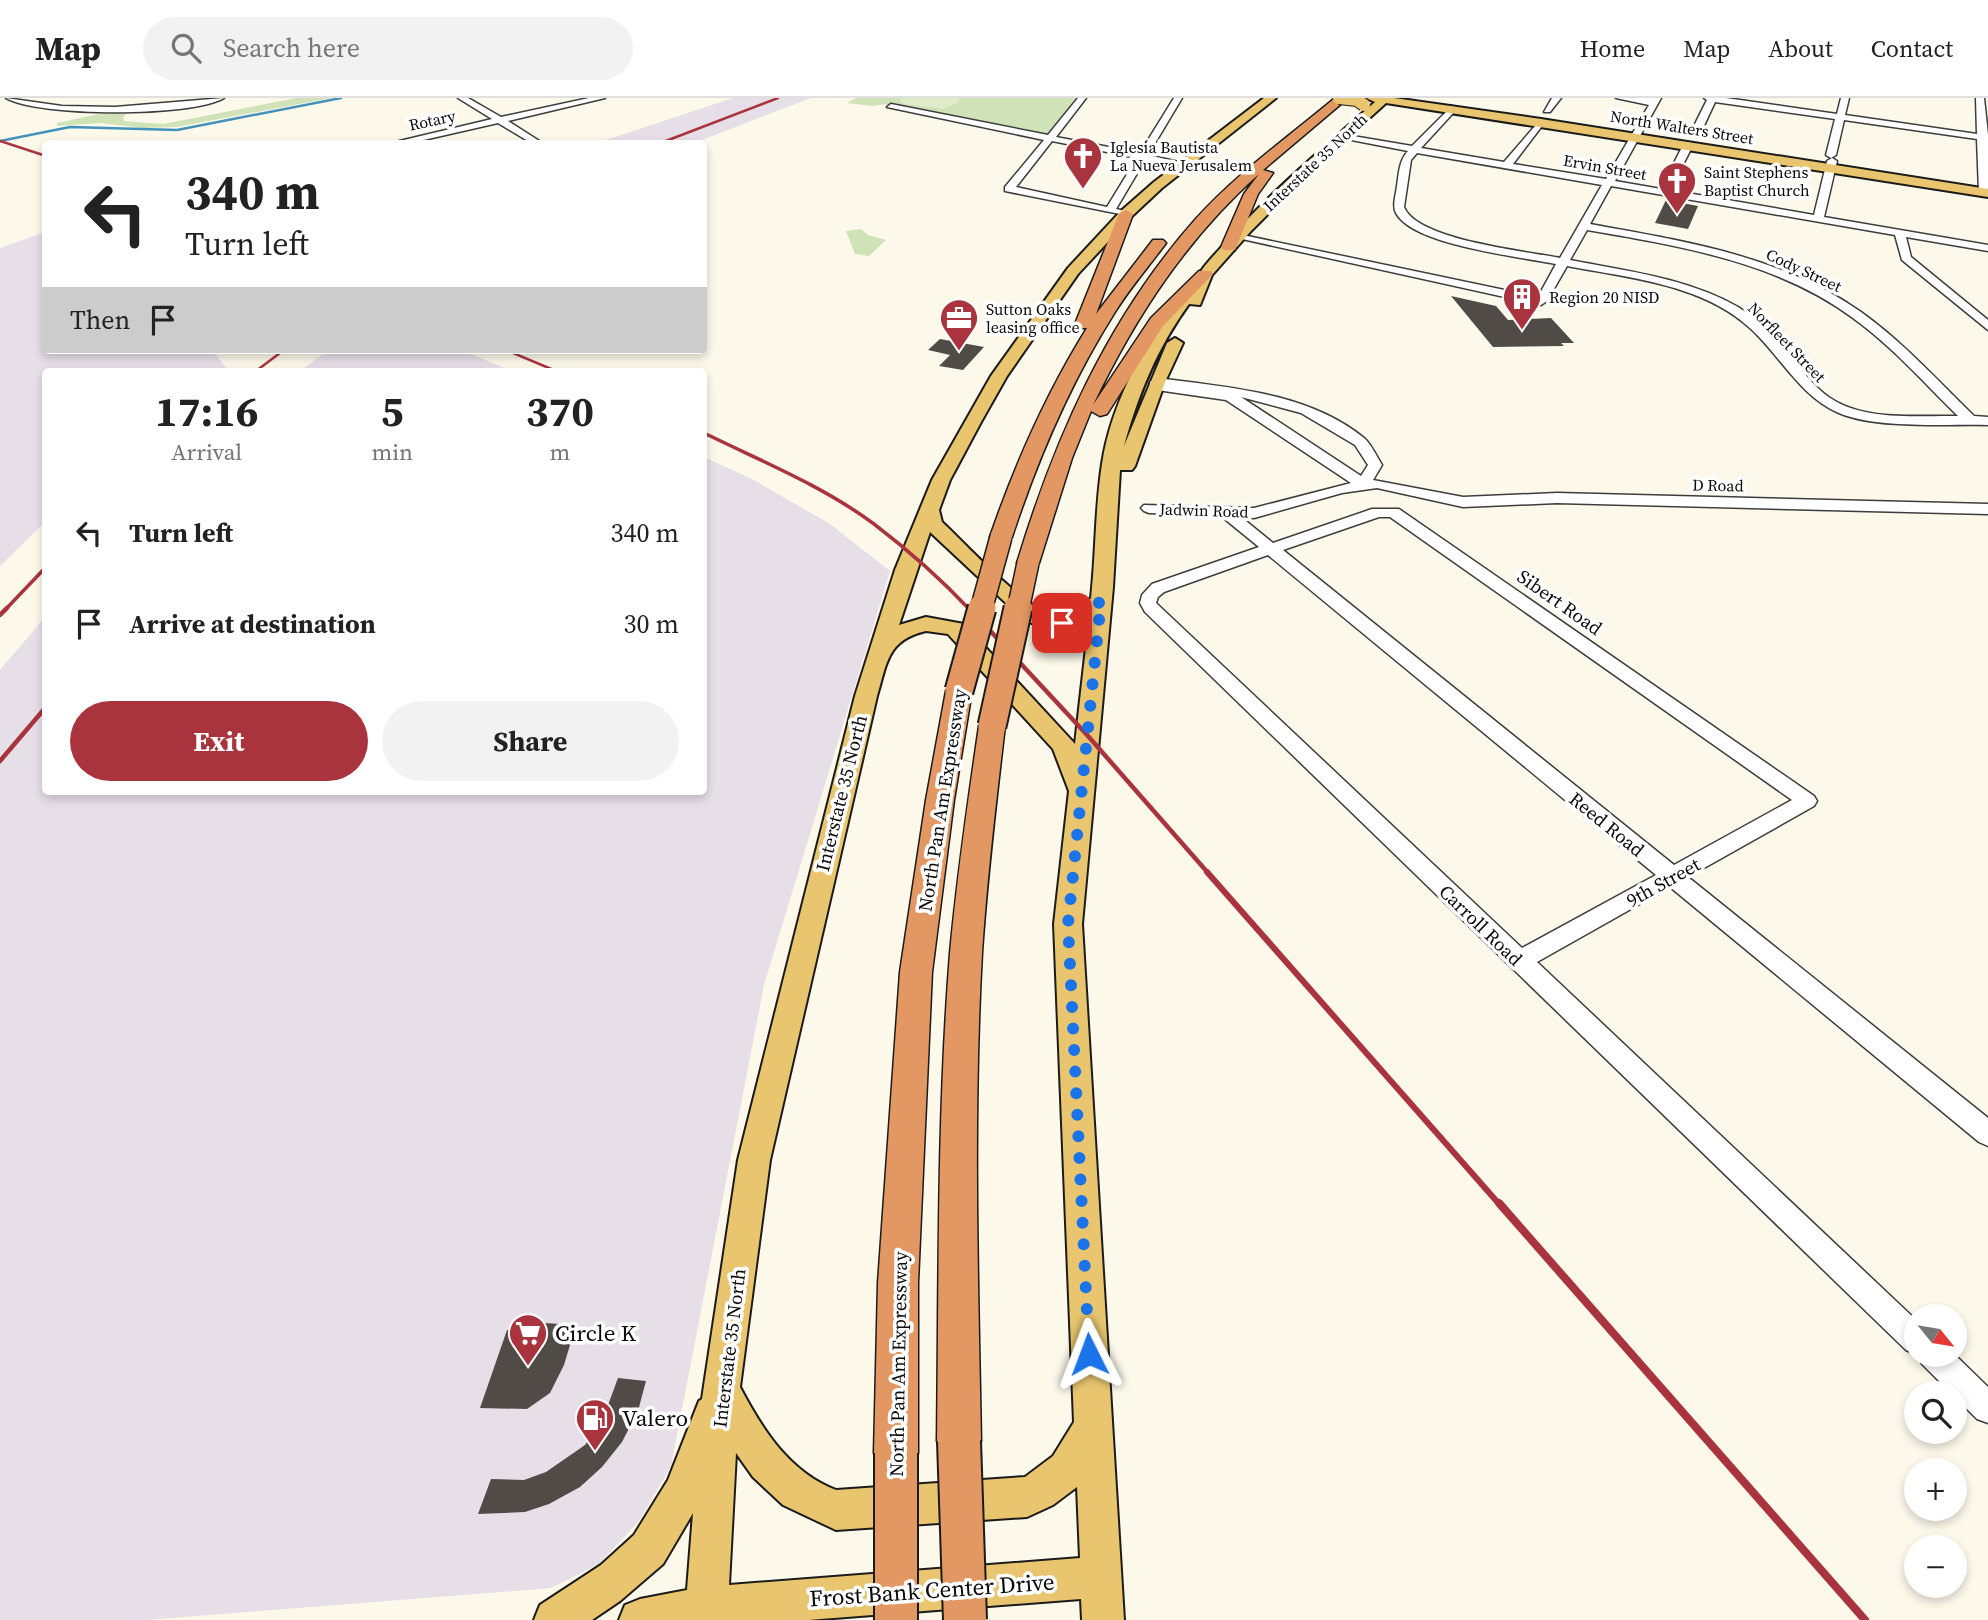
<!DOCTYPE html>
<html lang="en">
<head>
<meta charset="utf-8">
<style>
	:root { --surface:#fff; --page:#f2f2f2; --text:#222; --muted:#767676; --line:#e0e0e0; --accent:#a9343e }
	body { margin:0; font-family:"Source Serif 4",serif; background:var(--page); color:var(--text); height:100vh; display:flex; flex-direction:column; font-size:26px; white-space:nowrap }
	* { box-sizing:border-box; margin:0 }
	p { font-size:23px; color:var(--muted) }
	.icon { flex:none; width:38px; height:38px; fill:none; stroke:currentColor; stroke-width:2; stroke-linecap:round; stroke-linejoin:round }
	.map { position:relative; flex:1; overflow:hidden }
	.side { position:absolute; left:42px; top:270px; width:665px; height:427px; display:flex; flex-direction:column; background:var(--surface); border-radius:7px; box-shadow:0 4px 10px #0003 }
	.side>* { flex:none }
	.hud { position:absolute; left:42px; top:42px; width:665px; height:214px; border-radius:7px; box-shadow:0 4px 10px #0003; background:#fff; color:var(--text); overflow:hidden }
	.needle { width:46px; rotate:120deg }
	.controls { position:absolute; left:1904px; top:1206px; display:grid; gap:14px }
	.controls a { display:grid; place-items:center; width:63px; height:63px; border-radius:50%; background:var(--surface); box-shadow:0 4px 10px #0003; font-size:35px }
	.pin { position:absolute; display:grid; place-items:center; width:60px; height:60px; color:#fff; margin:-30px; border-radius:14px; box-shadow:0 4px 10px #0006 }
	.me { position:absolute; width:77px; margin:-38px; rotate:357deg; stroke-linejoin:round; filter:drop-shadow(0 0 5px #0008) }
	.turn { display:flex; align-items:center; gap:24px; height:147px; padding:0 28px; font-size:32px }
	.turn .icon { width:91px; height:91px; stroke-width:2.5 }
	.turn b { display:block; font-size:49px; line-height:60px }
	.then { display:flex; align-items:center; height:66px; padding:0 28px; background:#0003; gap:14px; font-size:26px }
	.eta { display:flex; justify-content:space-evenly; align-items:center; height:119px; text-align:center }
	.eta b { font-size:42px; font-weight:700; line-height:49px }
	.primary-button { display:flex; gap:14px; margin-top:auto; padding:14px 28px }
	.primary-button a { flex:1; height:80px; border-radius:42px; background:var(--accent); color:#fff; font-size:28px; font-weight:700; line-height:80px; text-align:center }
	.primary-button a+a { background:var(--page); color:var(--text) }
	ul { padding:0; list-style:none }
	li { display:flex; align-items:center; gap:21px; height:91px; padding:0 28px }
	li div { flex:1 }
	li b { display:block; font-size:26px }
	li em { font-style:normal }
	header { display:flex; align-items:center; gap:42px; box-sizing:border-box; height:98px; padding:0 35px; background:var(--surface); border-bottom:2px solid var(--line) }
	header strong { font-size:33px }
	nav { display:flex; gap:38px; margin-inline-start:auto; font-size:24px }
	.search { width:490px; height:63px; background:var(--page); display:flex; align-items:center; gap:18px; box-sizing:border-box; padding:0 24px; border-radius:38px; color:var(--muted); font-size:26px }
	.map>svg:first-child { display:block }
	.industrial { fill:#e7dfe8 }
	.green { fill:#d0e2b8 }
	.pitch { fill:#e0ebc9 }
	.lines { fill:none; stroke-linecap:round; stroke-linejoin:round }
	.stream { stroke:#4491bc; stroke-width:2.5 }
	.building { fill:#514b48 }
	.minor-casing { stroke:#3d3d3d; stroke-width:3 }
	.major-casing { stroke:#1b1b1b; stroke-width:4 }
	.highway-casing { stroke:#1b1b1b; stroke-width:3 }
	.minor { fill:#fff; fill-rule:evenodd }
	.major { fill:#e8c56e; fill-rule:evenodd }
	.highway { fill:#e39762; fill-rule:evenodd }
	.rail-far4 { stroke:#a9343e; stroke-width:2.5 }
	.rail-far3 { stroke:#a9343e; stroke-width:3.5 }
	.rail-far2 { stroke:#a9343e; stroke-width:4.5 }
	.rail-far1 { stroke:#a9343e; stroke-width:6 }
	.rail { stroke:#a9343e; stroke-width:8 }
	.major-bridge-casing { stroke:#1b1b1b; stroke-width:14; stroke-linecap:butt }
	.highway-bridge-far2-casing { stroke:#1b1b1b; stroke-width:24; stroke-linecap:butt }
	.highway-bridge-far1-casing { stroke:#1b1b1b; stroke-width:31; stroke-linecap:butt }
	.highway-bridge-casing { stroke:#1b1b1b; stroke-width:46; stroke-linecap:butt }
	.major-bridge { stroke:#e8c56e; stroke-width:12 }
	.highway-bridge-far2 { stroke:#e39762; stroke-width:21 }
	.highway-bridge-far1 { stroke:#e39762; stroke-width:27 }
	.highway-bridge { stroke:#e39762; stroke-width:42 }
	.route { stroke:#1a73e8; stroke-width:12; stroke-dasharray:0 21.6 }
	.labels { text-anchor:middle; stroke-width:7; stroke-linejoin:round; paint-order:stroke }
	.far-street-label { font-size:16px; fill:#0a0a0a; stroke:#fff }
	.far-poi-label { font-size:16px; fill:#0a0a0a; stroke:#fff; text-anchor:start }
	.street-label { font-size:19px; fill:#0a0a0a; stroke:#fff }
	.near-poi-label { font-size:23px; fill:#0a0a0a; stroke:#fff; text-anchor:start }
	.near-street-label { font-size:23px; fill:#0a0a0a; stroke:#fff }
</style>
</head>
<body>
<header>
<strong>Map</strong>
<div class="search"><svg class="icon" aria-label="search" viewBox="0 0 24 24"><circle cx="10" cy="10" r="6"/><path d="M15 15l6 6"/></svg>Search here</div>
<nav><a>Home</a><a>Map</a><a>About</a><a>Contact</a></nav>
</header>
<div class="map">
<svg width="1988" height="1522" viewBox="0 0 1988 1522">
	<rect width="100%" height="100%" fill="#fcf8ea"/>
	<g class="industrial">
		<polygon points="733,0 811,0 694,45 597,45"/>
		<polygon points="45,134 46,252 212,252 227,271 224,273 46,273 45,424 0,468 0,150"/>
		<polygon points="328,252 461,252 512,273 300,273"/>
		<polygon points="704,359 752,381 830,426 890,473 764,887 671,1368 639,1423 599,1466 551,1490 147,1522 0,1522 0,572 45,519 46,693 704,693"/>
	</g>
	<g class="green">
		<polygon points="297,0 331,0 177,29 142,30 101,25 57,28 57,25 113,13 131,12 123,19 124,23 163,26"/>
		<polygon points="856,0 1076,0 1047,37 887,6 872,8 847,5"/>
		<polygon points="861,131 868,137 886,142 869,158 855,156 846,133"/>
	</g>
	<polygon class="pitch" points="903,0 958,0 959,4 944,11 904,6 899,3"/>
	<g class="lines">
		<polyline class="stream" points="0,43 70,29 177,32 341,0"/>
	</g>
	<g class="building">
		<polygon points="1666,102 1698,108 1688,131 1655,125"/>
		<polygon points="1451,198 1496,208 1508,222 1551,220 1574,245 1561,245 1564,248 1493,249"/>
		<polygon points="940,241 984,249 963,272 939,268 950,257 928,252"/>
		<polygon points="544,1225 576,1227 564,1267 550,1295 527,1311 480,1310 507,1232 541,1235"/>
		<polygon points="618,1280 646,1283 638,1313 622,1344 602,1369 580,1389 549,1406 525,1414 478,1416 491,1381 524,1382 546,1374 585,1347 601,1326"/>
	</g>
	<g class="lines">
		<g class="minor-casing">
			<g id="minor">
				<path d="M 6,0 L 62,8 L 115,9 L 224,0 C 193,19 38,19 6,0 Z"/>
				<polygon points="458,0 468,0 501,19 589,0 605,0 508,23 544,46 533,46 498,25 406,46 387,46 492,21"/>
				<path d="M 1078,0 L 1086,0 L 1056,39 L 1140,55 L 1174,0 L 1182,0 L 1148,57 L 1187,66 L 1182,69 L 1145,62 L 1116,111 L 1130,114 L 1130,118 L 1005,93 L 1005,89 L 1044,42 L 887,9 L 891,6 L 1048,37 ZM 1052,43 L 1137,60 L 1107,109 L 1016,89 Z"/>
				<polygon points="1552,0 1561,0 1550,14 1544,14"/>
				<path d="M 1616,0 L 1661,0 L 1615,83 L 1661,91 L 1683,47 L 1688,44 L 1693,47 L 1670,92 L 1814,117 L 1827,63 L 1832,60 L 1837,63 L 1824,119 L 1988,147 L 1988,153 L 1906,139 L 1911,159 L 1988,222 L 1988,232 L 1902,162 L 1895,137 L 1611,88 L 1590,126 C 1684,143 1782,158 1861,214 C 1903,244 1938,283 1974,318 L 1988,319 L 1988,327 C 1947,326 1876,331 1839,315 C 1801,299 1781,259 1751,231 C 1703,186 1629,180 1567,168 L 1547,203 L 1541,207 L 1233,139 L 1238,136 L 1538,199 L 1556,166 C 1521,159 1412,147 1396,115 C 1392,107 1396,97 1397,88 C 1399,75 1399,63 1408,53 L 1336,39 L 1341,36 L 1412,48 L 1452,8 L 1456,11 L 1455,13 L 1421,50 L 1504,64 L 1541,21 L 1545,24 L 1513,66 L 1606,81 L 1649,7 ZM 1417,55 L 1602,87 L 1560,160 C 1525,153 1417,142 1404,109 L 1411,62 ZM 1587,132 C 1679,148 1776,163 1853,220 C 1892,248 1924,285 1958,318 C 1914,317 1855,325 1820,292 C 1810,283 1801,271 1792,261 C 1775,243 1759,222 1738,209 C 1687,180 1627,173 1570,162 Z"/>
				<polygon points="1704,0 1726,0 1837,16 1841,0 1849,0 1845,17 1977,36 1976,0 1984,0 1988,37 1988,96 1984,97 1979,94 1977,41 1844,22 1836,57 1831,60 1826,57 1835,21 1715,4 1702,32 1697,35 1692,32 1707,2"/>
				<path d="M 1157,280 C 1226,289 1308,294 1364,340 C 1371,346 1377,359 1382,367 L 1373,382 L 1463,399 L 1557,395 L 1988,406 L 1988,416 L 1557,405 L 1463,409 L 1377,390 L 1342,395 L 1254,420 L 1241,419 L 1273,445 L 1372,411 L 1399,411 L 1814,698 L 1817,703 L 1814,708 L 1688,779 L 1988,1020 L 1988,1048 L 1979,1044 L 1670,789 L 1537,864 L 1916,1222 L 1916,1256 L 1906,1252 L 1145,514 L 1140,505 L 1142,497 L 1152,486 L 1259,449 L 1221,418 L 1149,415 L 1144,413 L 1141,410 L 1144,407 L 1254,410 L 1351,385 L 1226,302 L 1150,291 L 1150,284 ZM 1241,299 L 1301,315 L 1355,347 L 1368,367 L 1361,378 ZM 1379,419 L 1390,419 L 1792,702 L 1674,767 L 1283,452 ZM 1268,457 L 1656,777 L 1522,850 L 1156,505 L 1158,499 L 1164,494 Z"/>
				<polygon points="1918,1256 1954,1256 1988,1289 1988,1325 1977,1321 1955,1299 1955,1295 1951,1295 1922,1266"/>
			</g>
		</g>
		<g class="major-casing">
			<path id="major" d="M 1264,0 L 1276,0 L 1162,90 L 1131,119 L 1078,176 L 1007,278 L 981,324 L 950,382 L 939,412 L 942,424 C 964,444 1032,519 1059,518 C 1072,518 1082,508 1091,500 C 1096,456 1095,410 1102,366 C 1112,300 1148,240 1188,188 L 1194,187 C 1200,170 1214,158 1226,144 C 1272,93 1324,49 1375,4 L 1366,0 L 1394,0 L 1541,21 L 1988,91 L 1988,99 L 1386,5 L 1311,73 L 1251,133 L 1212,177 L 1200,207 L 1189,206 C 1157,250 1138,297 1124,348 L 1167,245 L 1175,240 L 1183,245 L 1165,284 L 1135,368 L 1132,372 L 1120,372 L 1113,489 L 1082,826 L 1124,1522 L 1082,1522 L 1081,1501 L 808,1522 L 619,1522 L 625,1507 L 640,1501 L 687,1492 L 693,1415 L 663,1466 L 620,1503 L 592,1522 L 534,1522 L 540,1507 L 601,1467 L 634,1437 L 668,1382 L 699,1303 L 702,1301 L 738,1062 L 855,598 L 895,472 L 932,382 L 991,278 L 1068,170 L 1121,113 L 1154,84 ZM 930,434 L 1023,521 C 1046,533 1065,534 1089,523 L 1075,646 L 964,526 L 926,519 L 899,527 ZM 926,533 L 948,536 L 1053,651 L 1069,693 L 1054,826 L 1074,1324 L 1053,1358 L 1025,1379 L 836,1392 C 789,1374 762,1331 740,1289 L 770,1062 L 877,598 C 887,565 887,542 926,533 ZM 736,1355 L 753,1379 L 783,1407 L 836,1432 L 1027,1419 L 1053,1407 L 1077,1389 L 1080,1460 L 729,1487 Z"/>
		</g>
		<g class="highway-casing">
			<g id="highway">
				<path d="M 1335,0 L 1348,0 L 1263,72 L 1273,75 L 1258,96 L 1235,152 L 1223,152 L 1221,149 L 1244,96 L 1259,76 C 1186,141 1135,219 1093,307 L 1151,220 L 1199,173 L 1211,173 L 1213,176 L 1163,228 L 1107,316 L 1100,318 L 1091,313 L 1072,360 L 1039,465 L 1036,470 L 1020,470 L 1017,465 C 1055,340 1107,222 1194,123 C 1236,76 1287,40 1335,0 Z"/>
				<path d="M 1126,112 L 1133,116 L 1096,216 L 1153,142 L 1163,142 L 1166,145 C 1149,168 1130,190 1115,214 C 1070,285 1038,360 1012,439 L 1009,444 L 993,444 L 990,439 C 1015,366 1046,296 1087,230 L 1078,230 L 1075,226 L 1119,116 Z"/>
				<polygon points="959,584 968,587 972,593 954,702 932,874 918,1185 918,1355 911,1370 896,1377 881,1370 874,1355 878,1185 900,874 926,702 946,593 950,587"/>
				<path d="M 992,619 L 1001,622 L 1005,628 C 996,704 987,779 982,855 C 973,1017 978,1180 981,1343 L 974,1358 L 959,1365 L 944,1358 L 937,1343 C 939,1180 937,1017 950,855 C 957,779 968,703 979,628 L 983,622 Z"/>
			</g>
		</g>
		<use href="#minor" class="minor"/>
		<use href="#major" class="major"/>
		<use href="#highway" class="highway"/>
		<g class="rail-far4">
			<polyline points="0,43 46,58"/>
			<polyline points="658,46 778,0"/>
			<polyline points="506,252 556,273"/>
			<polyline points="256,273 284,252"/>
		</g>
		<g class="rail-far3">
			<path d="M 704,335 C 761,363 823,388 874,426 C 908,452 941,481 970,512"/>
			<polyline points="5,512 46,469"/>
		</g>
		<g class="rail-far2">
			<polyline points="969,510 1088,638 1209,776"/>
			<polyline points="0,517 7,510"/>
			<polyline points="0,663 46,609"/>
		</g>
		<polyline class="rail-far1" points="1207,774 1500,1107"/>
		<polyline class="rail" points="1499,1105 1865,1522"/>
		<g class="major-bridge-casing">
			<polyline id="major-bridge" points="1339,0 1357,2 1364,7"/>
		</g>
		<g class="highway-bridge-far2-casing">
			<g id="highway-bridge-far2">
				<polyline points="981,512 1001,439"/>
				<polyline points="1018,512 1028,465"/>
			</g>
		</g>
		<g class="highway-bridge-far1-casing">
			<g id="highway-bridge-far1">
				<polyline points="959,593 982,510"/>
				<polyline points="992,628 1018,510"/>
			</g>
		</g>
		<g class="highway-bridge-casing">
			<g id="highway-bridge">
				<polyline points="959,1343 965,1522"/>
				<polyline points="896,1355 896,1522"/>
			</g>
		</g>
		<use href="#major-bridge" class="major-bridge"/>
		<use href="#highway-bridge-far2" class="highway-bridge-far2"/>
		<use href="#highway-bridge-far1" class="highway-bridge-far1"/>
		<use href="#highway-bridge" class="highway-bridge"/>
	</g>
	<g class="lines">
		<polyline class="route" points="1062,525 1083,519 1101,503 1068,826 1089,1256"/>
	</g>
	<defs>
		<g id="church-pin" transform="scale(2.0125)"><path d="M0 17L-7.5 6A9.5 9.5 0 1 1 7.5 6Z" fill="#a9343e" stroke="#fff"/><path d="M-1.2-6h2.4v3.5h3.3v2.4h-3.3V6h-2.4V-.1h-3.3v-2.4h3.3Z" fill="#fff"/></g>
		<g id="building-pin" transform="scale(2.0125)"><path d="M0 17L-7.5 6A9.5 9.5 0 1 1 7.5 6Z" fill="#a9343e" stroke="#fff"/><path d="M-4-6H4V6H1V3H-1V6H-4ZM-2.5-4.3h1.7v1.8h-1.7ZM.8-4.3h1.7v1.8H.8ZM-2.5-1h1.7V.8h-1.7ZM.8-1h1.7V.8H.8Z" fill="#fff"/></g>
		<g id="office-pin" transform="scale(2.0125)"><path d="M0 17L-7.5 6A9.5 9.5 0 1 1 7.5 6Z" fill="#a9343e" stroke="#fff"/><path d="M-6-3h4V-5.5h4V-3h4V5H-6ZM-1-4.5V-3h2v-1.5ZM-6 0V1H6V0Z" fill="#fff"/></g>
		<g id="supermarket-pin" transform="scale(2.0125)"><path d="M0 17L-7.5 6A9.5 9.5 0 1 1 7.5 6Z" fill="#a9343e" stroke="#fff"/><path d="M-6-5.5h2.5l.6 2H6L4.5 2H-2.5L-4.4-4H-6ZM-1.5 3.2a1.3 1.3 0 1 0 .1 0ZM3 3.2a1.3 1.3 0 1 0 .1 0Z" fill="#fff"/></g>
		<g id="fuel-pin" transform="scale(2.0125)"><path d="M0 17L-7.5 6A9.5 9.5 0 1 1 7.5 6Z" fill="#a9343e" stroke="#fff"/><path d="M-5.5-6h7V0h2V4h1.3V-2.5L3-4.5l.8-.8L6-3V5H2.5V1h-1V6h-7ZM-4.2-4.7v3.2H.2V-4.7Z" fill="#fff"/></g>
	</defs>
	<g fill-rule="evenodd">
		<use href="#church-pin" x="1083" y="58"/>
		<use href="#church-pin" x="1677" y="83"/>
		<use href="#building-pin" x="1522" y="199"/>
		<use href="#office-pin" x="959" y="220"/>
		<use href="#supermarket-pin" x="528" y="1235"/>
		<use href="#fuel-pin" x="595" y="1320"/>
	</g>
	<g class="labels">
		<g class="far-street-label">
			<text transform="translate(432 22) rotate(-12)" y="6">Rotary</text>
			<text transform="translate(1682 29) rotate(9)" y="6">North Walters Street</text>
			<text transform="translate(1315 64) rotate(-43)" y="6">Interstate 35 North</text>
			<text transform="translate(1605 69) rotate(10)" y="6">Ervin Street</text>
			<text transform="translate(1804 172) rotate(25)" y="6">Cody Street</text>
			<text transform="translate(1787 244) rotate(46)" y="6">Norfleet Street</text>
			<text transform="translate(1718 387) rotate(1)" y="6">D Road</text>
			<text transform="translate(1204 412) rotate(2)" y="6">Jadwin Road</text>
		</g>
		<g class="far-poi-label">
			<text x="1110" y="55">Iglesia Bautista<tspan x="1110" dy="18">La Nueva Jerusalem</tspan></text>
			<text x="1704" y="80">Saint Stephens<tspan x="1704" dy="18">Baptist Church</tspan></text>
			<text x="1549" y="205">Region 20 NISD</text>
			<text x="986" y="217">Sutton Oaks<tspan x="986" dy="18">leasing office</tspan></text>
		</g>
		<g class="street-label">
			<text transform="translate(1560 504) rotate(35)" y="7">Sibert Road</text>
			<text transform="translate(841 695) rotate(-76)" y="7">Interstate 35 North</text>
			<text transform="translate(942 702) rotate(-81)" y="7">North Pan Am Expressway</text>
			<text transform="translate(1607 726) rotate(39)" y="7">Reed Road</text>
			<text transform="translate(1663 784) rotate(-29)" y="7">9th Street</text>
			<text transform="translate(1481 827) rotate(44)" y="7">Carroll Road</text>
			<text transform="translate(729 1250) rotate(-83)" y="7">Interstate 35 North</text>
			<text transform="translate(898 1266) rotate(-89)" y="7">North Pan Am Expressway</text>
		</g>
		<g class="near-poi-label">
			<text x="555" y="1243">Circle K</text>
			<text x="622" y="1328">Valero</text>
		</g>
		<g class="near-street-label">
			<text transform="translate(932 1492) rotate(-4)" y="8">Frost Bank Center Drive</text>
		</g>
	</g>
</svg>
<div class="controls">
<a><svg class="needle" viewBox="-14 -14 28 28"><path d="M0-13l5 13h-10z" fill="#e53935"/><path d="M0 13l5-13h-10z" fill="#767676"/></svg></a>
<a><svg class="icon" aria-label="search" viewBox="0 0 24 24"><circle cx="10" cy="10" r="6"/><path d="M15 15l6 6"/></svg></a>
<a>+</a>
<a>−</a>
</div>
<div class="pin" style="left:1062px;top:525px;background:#d93025"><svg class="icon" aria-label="arrive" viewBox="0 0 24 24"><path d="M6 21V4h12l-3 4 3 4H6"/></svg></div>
<svg class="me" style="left:1089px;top:1256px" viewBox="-20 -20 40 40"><path d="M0-17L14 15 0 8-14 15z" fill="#1a73e8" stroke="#fff" stroke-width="4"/></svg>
<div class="hud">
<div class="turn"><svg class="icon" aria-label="left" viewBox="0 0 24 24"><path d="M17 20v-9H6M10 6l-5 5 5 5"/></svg><div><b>340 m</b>Turn left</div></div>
<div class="then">Then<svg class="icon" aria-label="arrive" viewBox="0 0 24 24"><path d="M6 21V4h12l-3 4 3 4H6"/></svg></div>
</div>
<section class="side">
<div class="eta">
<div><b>17:16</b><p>Arrival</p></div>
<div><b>5</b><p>min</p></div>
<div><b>370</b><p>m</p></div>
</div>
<ul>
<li><svg class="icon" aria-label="left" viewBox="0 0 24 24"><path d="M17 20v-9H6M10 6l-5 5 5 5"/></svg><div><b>Turn left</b></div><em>340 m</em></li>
<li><svg class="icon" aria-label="arrive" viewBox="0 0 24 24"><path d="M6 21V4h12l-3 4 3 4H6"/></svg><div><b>Arrive at destination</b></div><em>30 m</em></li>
</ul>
<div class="primary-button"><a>Exit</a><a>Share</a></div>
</section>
</div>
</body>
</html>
